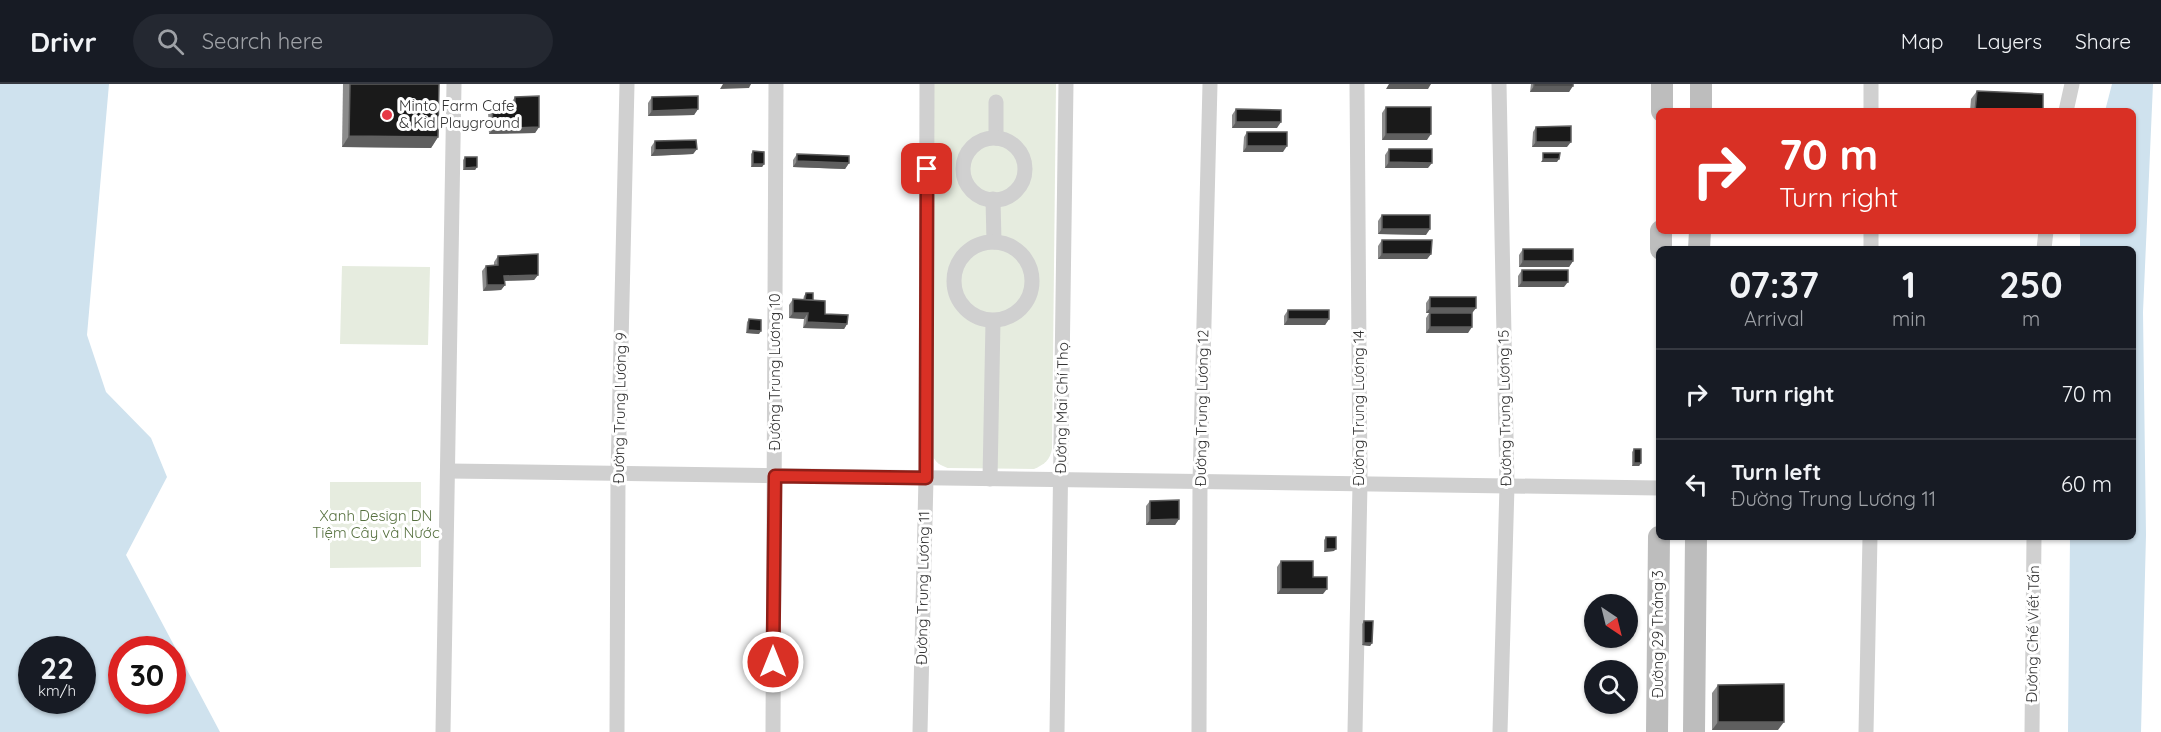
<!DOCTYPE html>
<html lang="en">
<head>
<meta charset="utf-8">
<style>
	:root { --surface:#171b24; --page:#242831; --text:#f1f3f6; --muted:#9ea1a6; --line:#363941 }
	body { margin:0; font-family:Quicksand,sans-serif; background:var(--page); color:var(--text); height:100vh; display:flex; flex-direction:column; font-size:22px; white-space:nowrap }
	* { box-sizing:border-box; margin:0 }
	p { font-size:20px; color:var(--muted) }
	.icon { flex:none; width:33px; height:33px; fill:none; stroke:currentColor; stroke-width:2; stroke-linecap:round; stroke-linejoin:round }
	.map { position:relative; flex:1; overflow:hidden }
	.side { position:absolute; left:1656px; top:162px; width:480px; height:294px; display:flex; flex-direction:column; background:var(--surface); border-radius:9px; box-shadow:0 2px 4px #0004 }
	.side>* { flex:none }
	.top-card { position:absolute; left:1656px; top:24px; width:480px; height:126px; border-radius:9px; box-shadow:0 2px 4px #0004; background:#d93025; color:#fff; overflow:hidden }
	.needle { width:39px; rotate:145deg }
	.fabs { position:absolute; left:1584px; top:510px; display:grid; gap:12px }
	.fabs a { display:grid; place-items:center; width:54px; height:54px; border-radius:50%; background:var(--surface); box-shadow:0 2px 4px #0004; font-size:30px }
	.speed { position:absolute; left:18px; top:552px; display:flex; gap:12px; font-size:30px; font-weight:700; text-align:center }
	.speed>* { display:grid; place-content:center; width:78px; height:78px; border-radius:50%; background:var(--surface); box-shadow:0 2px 4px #0004; line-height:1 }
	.speed small { font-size:15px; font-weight:400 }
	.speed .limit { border:9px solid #d22; background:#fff; color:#111 }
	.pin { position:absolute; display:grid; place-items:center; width:51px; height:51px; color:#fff; margin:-26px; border-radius:12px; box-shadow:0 3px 9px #0006 }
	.me { position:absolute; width:66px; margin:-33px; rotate:0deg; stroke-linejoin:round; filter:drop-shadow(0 0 4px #0008) }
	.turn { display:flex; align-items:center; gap:21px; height:126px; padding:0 24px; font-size:27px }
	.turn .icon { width:78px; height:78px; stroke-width:2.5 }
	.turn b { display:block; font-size:42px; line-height:51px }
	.eta { display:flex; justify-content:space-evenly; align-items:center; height:102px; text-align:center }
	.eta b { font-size:36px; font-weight:800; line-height:42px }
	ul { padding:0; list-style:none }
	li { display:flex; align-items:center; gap:18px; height:90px; padding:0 24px; border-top:2px solid var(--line) }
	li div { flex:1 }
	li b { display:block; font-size:22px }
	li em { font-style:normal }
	header { display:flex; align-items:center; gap:36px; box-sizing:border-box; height:84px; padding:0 30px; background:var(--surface); border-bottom:2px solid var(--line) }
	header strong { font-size:28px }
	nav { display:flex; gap:33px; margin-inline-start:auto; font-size:21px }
	.search { width:420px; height:54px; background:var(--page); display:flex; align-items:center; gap:15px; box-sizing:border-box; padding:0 21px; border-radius:33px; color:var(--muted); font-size:22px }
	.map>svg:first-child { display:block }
	.green { fill:#e6ecdf }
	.water { fill:#cfe2ee; fill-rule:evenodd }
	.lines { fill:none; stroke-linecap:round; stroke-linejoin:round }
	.street { stroke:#d0d0d0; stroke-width:15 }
	.secondary { stroke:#bdbdbd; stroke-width:22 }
	.wall { fill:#8c8c8c }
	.shaded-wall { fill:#5f5f5f }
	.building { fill:#1a1a1a; stroke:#5f5f5f; stroke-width:1.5 }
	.route-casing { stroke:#8d1f18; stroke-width:15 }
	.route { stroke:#d93025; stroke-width:10 }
	.poi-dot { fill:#e63946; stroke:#fff; stroke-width:2 }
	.labels { text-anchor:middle; stroke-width:6; stroke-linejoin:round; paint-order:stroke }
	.poi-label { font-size:15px; fill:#333; stroke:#fff; text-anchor:start }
	.street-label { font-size:15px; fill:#333; stroke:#fff }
	.park-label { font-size:15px; fill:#56703f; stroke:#fff }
</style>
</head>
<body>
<header>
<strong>Drivr</strong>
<div class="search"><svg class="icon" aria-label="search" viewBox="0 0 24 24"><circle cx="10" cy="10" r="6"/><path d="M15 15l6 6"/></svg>Search here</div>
<nav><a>Map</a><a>Layers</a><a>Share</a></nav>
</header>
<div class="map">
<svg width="2161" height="648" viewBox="0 0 2161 648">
	<rect width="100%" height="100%" fill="#fff"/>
	<g class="green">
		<path d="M 934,0 L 1056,0 L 1052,365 C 1050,376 1045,380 1034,385 L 949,384 C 940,382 935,378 931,369 Z"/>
		<polygon points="342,182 430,183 428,261 340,260"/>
		<polygon points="330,398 421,398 421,483 330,484"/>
	</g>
	<g class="water">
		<path d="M 0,0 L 109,0 L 87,251 L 106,308 L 151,354 L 167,393 L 126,471 L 220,648 L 0,648 ZM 32,566 L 82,566 L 82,616 L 32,616 ZM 122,566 L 172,566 L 172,616 L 122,616 Z"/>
		<polygon points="2112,0 2153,0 2143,228 2146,451 2141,648 2068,648 2070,453 2133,453 2133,165 2080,165 2080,147 2133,147 2133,27 2105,27"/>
	</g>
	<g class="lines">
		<g class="street">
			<polyline points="1499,0 1507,402 1500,648"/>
			<polyline points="1871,27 1871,0"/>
			<polyline points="2066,27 2072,0"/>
			<polyline points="996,54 996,18"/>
			<circle cx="994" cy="85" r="31"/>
			<polyline points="993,115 994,158"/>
			<circle cx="993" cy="197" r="39"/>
			<polyline points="1871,165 1871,147"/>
			<polyline points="2044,165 2046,147"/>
			<polyline points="448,387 1659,404"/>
			<polyline points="990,395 993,237"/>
			<polyline points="443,648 454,0"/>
			<polyline points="617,648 618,390 627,0"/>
			<polyline points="773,648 776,0"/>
			<polyline points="920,648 926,394 927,0"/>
			<polyline points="1057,648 1066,0"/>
			<polyline points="1199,648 1200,398 1210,0"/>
			<polyline points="1355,648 1360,400 1357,0"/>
			<polyline points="1866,648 1870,453"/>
			<polyline points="2032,648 2034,453"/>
		</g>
		<g class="secondary">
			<polyline points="1662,27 1662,0"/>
			<polyline points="1701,27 1701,0"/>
			<polyline points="1661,165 1661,147"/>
			<polyline points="1699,165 1700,147"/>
			<polyline points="1657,648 1659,453"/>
			<polyline points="1694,648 1696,453"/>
		</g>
	</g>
	<g class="wall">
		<polygon points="343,0 439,0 438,53 431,64 342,63"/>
		<polygon points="1531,0 1573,0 1569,8 1530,8"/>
		<polygon points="1977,7 2043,27 1970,27 1971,15"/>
		<polygon points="515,13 539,43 535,49 489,50 488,27 492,21 511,21 511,19"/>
		<polygon points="652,13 698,25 694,31 648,32 648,19"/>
		<polygon points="1386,23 1427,56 1382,56 1382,29"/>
		<polygon points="1236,25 1277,44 1232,44 1232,31"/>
		<polygon points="1536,43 1567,63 1532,63 1533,48"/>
		<polygon points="1247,48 1283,68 1243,68 1244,53"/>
		<polygon points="655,57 697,65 693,70 651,72 651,63"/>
		<polygon points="1389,65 1428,84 1385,84 1385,71"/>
		<polygon points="753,67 764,80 762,83 751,83 751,70"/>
		<polygon points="797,70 849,79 845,85 793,83 793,76"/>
		<polygon points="465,73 477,83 475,86 463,86 463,76"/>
		<polygon points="1382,131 1426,151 1378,150 1378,137"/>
		<polygon points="1382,156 1431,170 1427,175 1378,175 1378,162"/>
		<polygon points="1523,165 1573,177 1569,183 1519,183 1519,171"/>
		<polygon points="498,172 538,191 534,196 504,197 505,201 501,206 483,207 482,187 486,182 494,181 494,178"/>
		<polygon points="1522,186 1564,203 1518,203 1518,192"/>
		<polygon points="806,209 825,230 847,240 844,245 803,244 804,235 789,234 789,221 793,215 803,216 804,212"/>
		<polygon points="1430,213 1476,224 1472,229 1468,249 1426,249 1426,234 1429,229 1426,229 1426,219"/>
		<polygon points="1288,226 1329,235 1325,241 1284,241 1284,232"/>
		<polygon points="749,235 759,250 746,249 747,238"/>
		<polygon points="1634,365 1641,379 1639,382 1632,382 1632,368"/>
		<polygon points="1150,417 1179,435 1175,441 1146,441 1146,422"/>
		<polygon points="1326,453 1334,467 1324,468 1324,456"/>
		<polygon points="1281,477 1313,493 1323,510 1277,510 1277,483"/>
		<polygon points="1364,537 1372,559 1370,562 1362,561 1362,540"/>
		<polygon points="1718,601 1778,646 1712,646 1712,609"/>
	</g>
	<g class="shaded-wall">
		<polygon points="723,0 751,0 749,4 720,5"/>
		<polygon points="1389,0 1431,0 1428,5 1386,5"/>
		<polygon points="1534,2 1573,2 1569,8 1530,8"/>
		<polygon points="698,25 694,31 648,32 652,27"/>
		<polygon points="1236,38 1281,38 1277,44 1232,44"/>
		<polygon points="539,43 535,49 489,50 493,45"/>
		<polygon points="1386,50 1431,50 1427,56 1382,56"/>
		<polygon points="349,52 438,53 431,64 342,63"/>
		<polygon points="1536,58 1571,58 1567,63 1532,63"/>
		<polygon points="1247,62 1287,62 1283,68 1243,68"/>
		<polygon points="697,65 693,70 651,72 655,66"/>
		<polygon points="1543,75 1559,75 1557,78 1541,78"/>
		<polygon points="797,77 849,79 845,85 793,83"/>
		<polygon points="1389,78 1432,79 1428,84 1385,84"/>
		<polygon points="753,80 764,80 762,83 751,83"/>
		<polygon points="477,83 475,86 463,86 465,84"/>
		<polygon points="1382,145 1430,145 1426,151 1378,150"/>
		<polygon points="1382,170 1431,170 1427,175 1378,175"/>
		<polygon points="1523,177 1573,177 1569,183 1519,183"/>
		<polygon points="538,191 534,196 500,197 504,192"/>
		<polygon points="1522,198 1568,198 1564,203 1518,203"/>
		<polygon points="487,201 505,201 501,206 483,207"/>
		<polygon points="1430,224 1476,224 1472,229 1426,229"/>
		<polygon points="793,229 808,229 804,235 789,234"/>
		<polygon points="1288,235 1329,235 1325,241 1284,241"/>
		<polygon points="807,238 847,240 844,245 803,244"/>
		<polygon points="1430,243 1472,243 1468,249 1426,249"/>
		<polygon points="748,246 761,247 759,250 746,249"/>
		<polygon points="1634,379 1641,379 1639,382 1632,382"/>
		<polygon points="1179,435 1175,441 1146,441 1150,436"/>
		<polygon points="1326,465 1336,465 1334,467 1324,468"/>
		<polygon points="1281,505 1327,505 1323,510 1277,510"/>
		<polygon points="1364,559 1372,559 1370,562 1362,561"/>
		<polygon points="1718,638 1784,638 1778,646 1712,646"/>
	</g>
	<g class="building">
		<polygon points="350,0 439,0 438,53 349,52"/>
		<rect x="1534" y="0" width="39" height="2"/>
		<polygon points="1977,7 2043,10 2043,27 1975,27"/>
		<polygon points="539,12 539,43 493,45 492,21 515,21 515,13"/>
		<polygon points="698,12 698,25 652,27 652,13"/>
		<rect x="1386" y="23" width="45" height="27"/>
		<polygon points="1236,25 1281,26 1281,38 1236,38"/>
		<polygon points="1571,42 1571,58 1536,58 1536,43"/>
		<rect x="1247" y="48" width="40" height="14"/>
		<polygon points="696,56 697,65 655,66 655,57"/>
		<polygon points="1389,65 1432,65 1432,79 1389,78"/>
		<polygon points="753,67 764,68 764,80 753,80"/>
		<polygon points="1543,69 1560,69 1559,75 1543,75"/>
		<polygon points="797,70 849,72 849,79 797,77"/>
		<polygon points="465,73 477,73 477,83 465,84"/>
		<rect x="1382" y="131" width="48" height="14"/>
		<polygon points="1382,156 1432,156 1431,170 1382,170"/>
		<rect x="1523" y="165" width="50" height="12"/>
		<polygon points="538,170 538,191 504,192 505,201 487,201 486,182 498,181 498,172"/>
		<rect x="1522" y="186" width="46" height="12"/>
		<polygon points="806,209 813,209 813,216 805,216"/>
		<rect x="1430" y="213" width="46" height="11"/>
		<polygon points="793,215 825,217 825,230 848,231 847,240 807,238 808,229 793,229"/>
		<rect x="1288" y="226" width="41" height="9"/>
		<rect x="1430" y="229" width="42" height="14"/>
		<polygon points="749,235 761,236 761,247 748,246"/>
		<rect x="1634" y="365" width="7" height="14"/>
		<polygon points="1179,416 1179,435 1150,436 1150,417"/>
		<rect x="1326" y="453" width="10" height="12"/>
		<polygon points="1281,477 1313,477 1313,493 1327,493 1327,505 1281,505"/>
		<polygon points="1364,537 1373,537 1372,559 1364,559"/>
		<polygon points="1784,600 1784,638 1718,638 1718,601"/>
	</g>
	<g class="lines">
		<g class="route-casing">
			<polyline id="route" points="773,578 775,392 926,394 927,85"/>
		</g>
		<use href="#route" class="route"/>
	</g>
	<circle class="poi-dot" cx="387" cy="31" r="6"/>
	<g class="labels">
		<g class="poi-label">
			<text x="399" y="27">Minto Farm Cafe<tspan x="399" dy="17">&amp; Kid Playground</tspan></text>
		</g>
		<g class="street-label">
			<text transform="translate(775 288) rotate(-90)" y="5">Đường Trung Lương 10</text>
			<text transform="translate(620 324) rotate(-89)" y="5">Đường Trung Lương 9</text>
			<text transform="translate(1062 324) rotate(-89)" y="5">Đường Mai Chí Thọ</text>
			<text transform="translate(1202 324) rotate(-89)" y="5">Đường Trung Lương 12</text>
			<text transform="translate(1359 324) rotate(-90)" y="5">Đường Trung Lương 14</text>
			<text transform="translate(1505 324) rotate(-91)" y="5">Đường Trung Lương 15</text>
			<text transform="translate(923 504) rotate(-89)" y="5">Đường Trung Lương 11</text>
			<text transform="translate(1658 550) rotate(-90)" y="5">Đường 29 Tháng 3</text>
			<text transform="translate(2033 550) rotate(-89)" y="5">Đường Chế Viết Tấn</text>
		</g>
		<g class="park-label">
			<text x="376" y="437">Xanh Design DN<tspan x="376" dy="17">Tiệm Cây và Nước</tspan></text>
		</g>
	</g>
</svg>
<div class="fabs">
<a><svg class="needle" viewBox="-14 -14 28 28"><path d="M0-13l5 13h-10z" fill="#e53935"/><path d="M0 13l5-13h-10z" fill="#9ea1a6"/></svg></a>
<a><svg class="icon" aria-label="search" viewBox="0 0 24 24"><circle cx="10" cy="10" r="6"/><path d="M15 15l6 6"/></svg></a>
</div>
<div class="speed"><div>22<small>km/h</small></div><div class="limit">30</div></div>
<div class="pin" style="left:927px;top:85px;background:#d93025"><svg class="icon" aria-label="arrive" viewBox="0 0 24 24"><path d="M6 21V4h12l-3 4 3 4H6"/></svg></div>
<svg class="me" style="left:773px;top:578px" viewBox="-20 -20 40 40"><circle r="17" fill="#d93025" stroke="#fff" stroke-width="3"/><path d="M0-11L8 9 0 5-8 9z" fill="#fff"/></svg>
<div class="top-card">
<div class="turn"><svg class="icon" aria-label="right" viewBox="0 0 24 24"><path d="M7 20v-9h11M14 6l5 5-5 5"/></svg><div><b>70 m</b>Turn right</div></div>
</div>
<section class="side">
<div class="eta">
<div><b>07:37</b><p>Arrival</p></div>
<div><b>1</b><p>min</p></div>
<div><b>250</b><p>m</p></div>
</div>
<ul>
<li><svg class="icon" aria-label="right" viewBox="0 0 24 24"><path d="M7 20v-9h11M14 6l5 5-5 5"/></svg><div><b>Turn right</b></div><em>70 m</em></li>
<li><svg class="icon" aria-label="left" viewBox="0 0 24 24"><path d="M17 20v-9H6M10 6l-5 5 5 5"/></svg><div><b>Turn left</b><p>Đường Trung Lương 11</p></div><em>60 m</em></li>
</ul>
</section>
</div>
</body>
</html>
